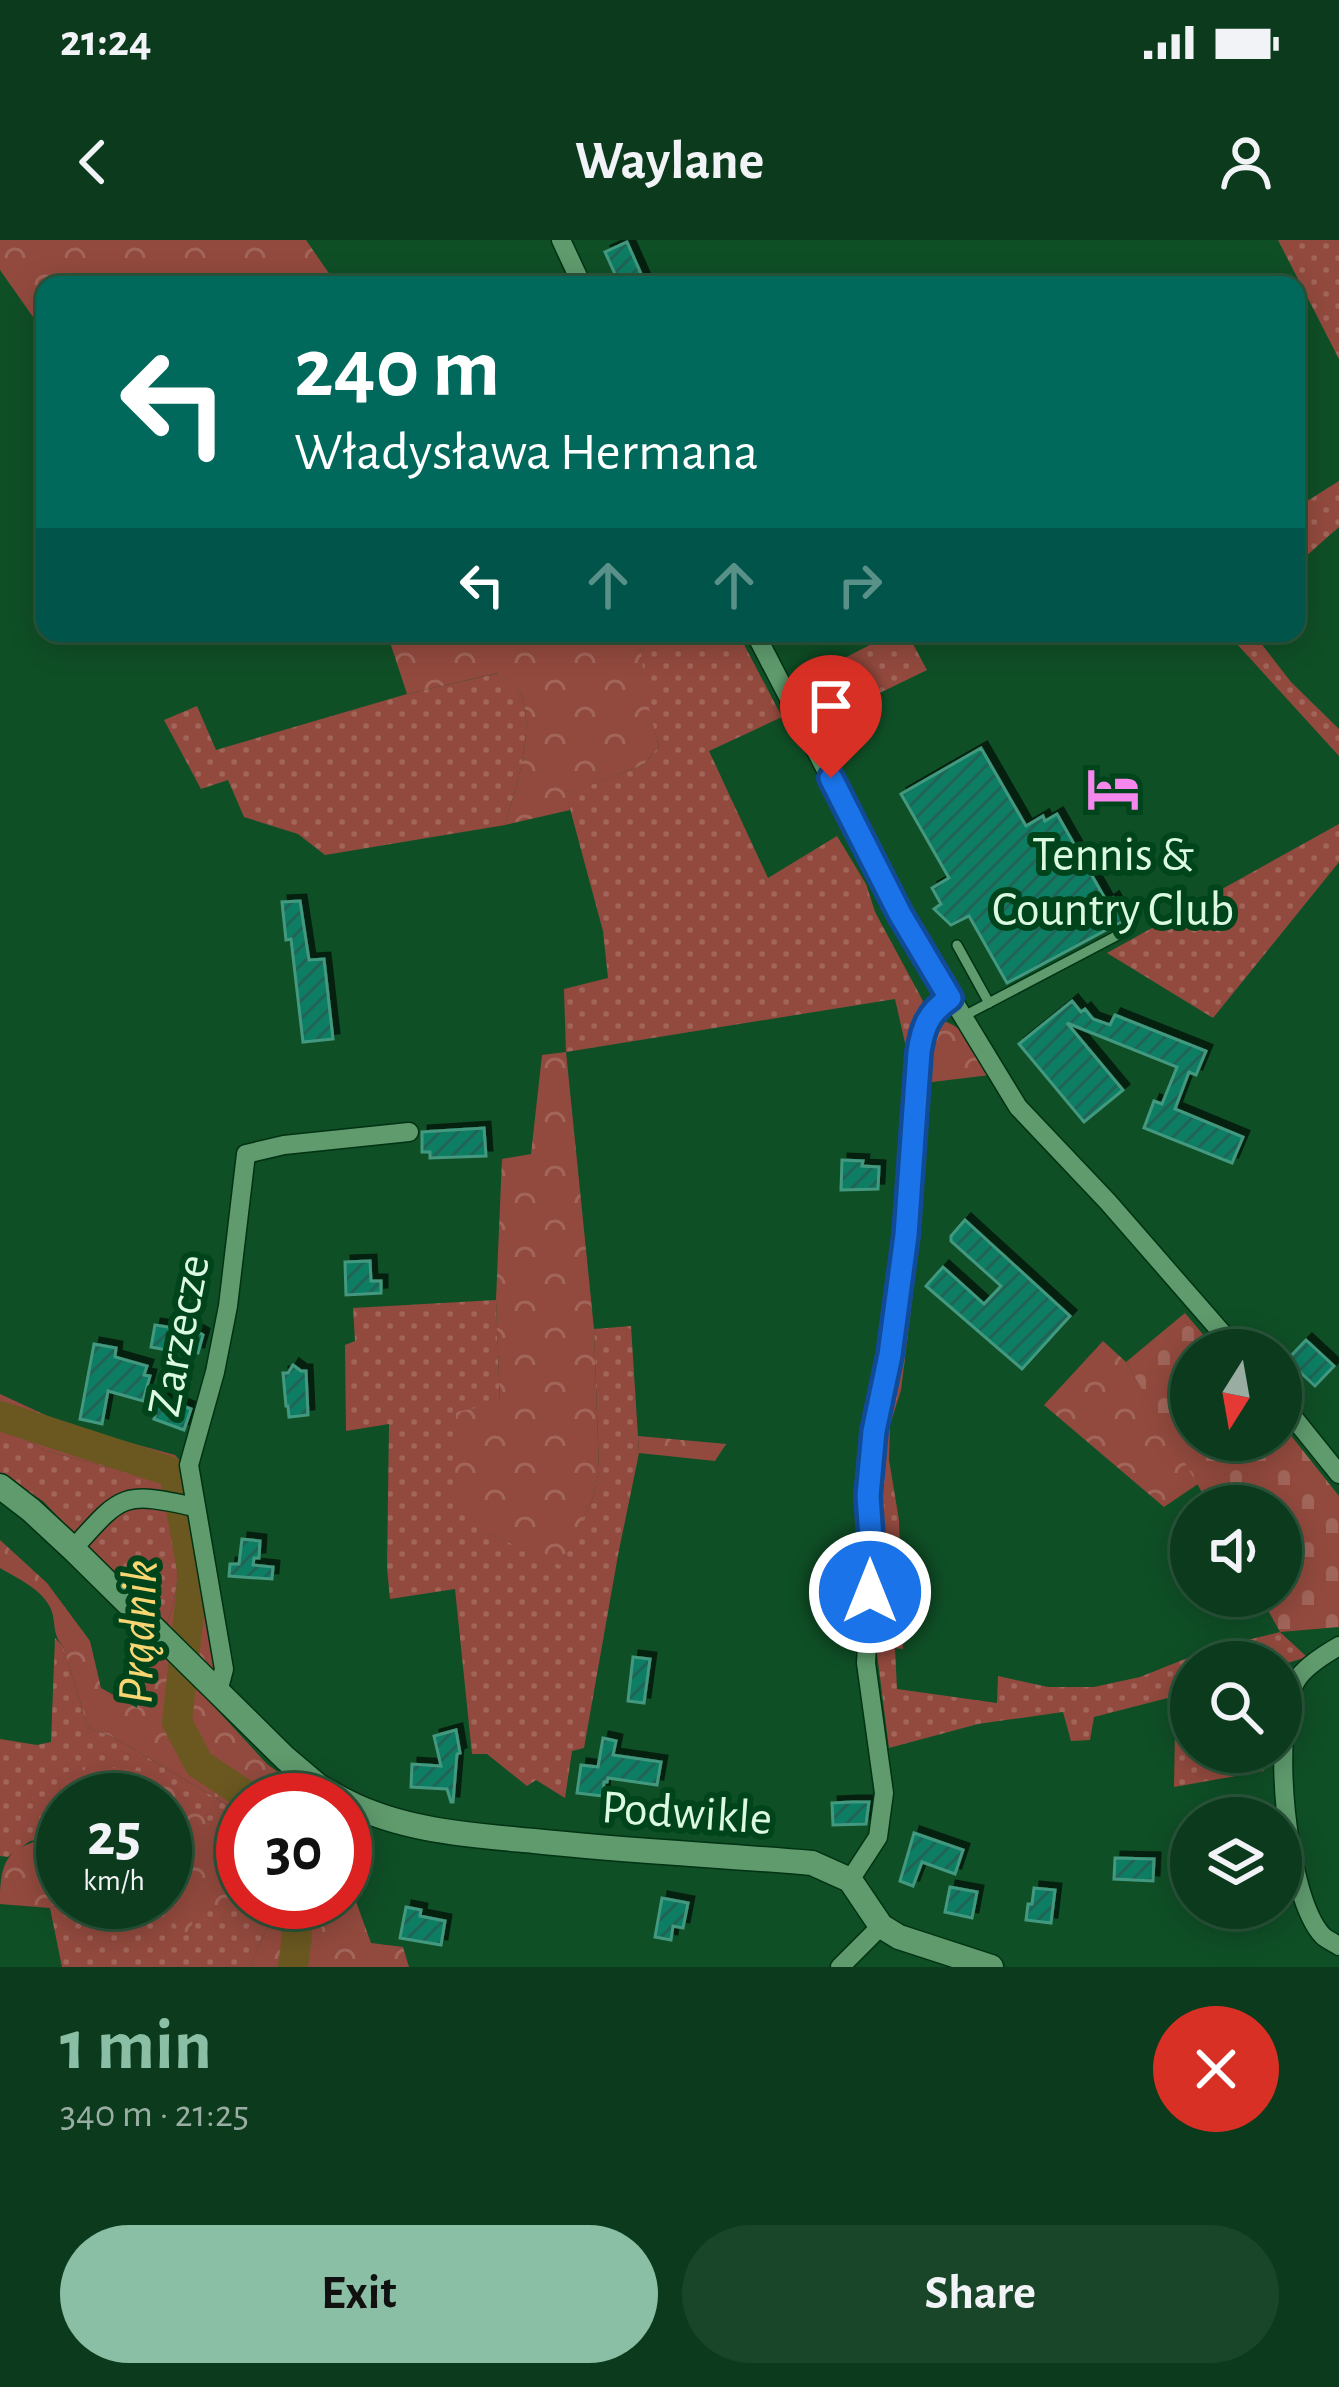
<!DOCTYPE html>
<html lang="en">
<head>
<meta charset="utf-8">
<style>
	:root { --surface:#0b3b1c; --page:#194629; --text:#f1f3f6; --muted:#9aada3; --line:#2b553b; --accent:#8abfa5 }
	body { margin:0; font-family:"Alegreya Sans",sans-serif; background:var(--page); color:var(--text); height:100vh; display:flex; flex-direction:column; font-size:45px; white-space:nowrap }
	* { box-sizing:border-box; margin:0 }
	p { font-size:39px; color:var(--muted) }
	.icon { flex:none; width:66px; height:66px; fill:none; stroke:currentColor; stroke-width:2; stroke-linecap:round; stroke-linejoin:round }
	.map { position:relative; height:1727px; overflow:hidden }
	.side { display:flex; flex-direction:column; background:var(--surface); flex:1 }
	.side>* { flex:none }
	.top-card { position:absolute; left:36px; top:36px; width:1269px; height:366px; border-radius:24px; box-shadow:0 6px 30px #0003,0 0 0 3px var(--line); background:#00695c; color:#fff; overflow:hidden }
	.needle { width:78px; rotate:191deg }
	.controls { position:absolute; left:1170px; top:1089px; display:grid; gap:24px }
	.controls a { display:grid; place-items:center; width:132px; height:132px; border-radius:50%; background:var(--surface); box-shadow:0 6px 30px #0003,0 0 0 3px var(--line); font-size:60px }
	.speed { position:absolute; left:36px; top:1533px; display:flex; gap:24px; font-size:60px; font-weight:700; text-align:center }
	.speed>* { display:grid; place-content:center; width:156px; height:156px; border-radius:50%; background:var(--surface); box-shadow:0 6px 30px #0003,0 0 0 3px var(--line); line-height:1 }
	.speed small { font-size:30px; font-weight:400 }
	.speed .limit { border:18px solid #d22; background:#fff; color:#111 }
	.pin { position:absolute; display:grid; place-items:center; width:102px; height:102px; color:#fff; margin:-123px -51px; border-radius:50% 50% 50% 0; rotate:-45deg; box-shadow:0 0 12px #0007 }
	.pin .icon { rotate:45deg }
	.me { position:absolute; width:132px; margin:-66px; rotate:0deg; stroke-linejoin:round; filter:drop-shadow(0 0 9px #0008) }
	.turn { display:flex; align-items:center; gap:42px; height:252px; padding:0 60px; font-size:54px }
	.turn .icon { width:156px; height:156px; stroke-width:2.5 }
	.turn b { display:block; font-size:84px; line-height:102px }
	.lanes { display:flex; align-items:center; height:114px; padding:0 60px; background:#0003; justify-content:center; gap:60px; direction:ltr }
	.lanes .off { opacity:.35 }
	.round { display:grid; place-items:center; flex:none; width:126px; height:126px; border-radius:63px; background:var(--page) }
	.head { display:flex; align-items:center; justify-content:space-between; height:204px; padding:0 60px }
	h1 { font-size:72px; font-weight:700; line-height:90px; color:var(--accent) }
	.button { display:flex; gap:24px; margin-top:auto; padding:24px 60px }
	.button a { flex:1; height:138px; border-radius:72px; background:var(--accent); color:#111; font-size:48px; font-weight:700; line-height:138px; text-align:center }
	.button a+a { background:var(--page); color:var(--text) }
	.status { display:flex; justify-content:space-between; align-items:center; height:84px; padding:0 60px; background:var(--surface); direction:ltr }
	.status svg { height:33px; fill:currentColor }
	header { display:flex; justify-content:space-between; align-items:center; height:156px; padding:0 60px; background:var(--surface); font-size:54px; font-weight:700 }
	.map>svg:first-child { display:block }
	.grass { fill:url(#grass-dots) }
	.forest { fill:url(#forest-crowns) }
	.cemetery { fill:url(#cemetery-stones) }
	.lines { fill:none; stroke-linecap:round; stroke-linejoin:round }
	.river { stroke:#6b5821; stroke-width:30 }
	.building { fill:url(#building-hatch); stroke:#43997f; stroke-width:3; filter:url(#shadow) }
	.service-casing { stroke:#013213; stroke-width:12 }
	.minor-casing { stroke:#013213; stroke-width:21 }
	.tertiary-casing { stroke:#013213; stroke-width:27 }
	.service { stroke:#5f9b6d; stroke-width:9 }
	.minor { stroke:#5f9b6d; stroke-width:18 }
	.tertiary { stroke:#5f9b6d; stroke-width:24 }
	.route-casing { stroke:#114b97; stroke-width:30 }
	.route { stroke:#1a73e8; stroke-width:21 }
	.labels { text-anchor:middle; stroke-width:12; stroke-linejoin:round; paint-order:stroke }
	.poi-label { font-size:48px; fill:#dbfae1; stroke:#00441b }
	.street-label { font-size:48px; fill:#dbfae1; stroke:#00441b }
	.water-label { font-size:51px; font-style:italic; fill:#f9d671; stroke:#00441b }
</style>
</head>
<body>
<div class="status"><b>21:24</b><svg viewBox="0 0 49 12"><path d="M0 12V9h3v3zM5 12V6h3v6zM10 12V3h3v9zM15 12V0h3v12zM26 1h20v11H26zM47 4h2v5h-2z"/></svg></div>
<header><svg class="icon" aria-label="back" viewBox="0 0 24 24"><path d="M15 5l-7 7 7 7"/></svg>Waylane<svg class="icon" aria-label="person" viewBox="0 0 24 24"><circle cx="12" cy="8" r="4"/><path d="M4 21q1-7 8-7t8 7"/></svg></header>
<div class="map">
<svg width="1339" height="1727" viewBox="0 0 1339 1727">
	<defs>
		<pattern id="grass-dots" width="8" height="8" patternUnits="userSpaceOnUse" patternTransform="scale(3)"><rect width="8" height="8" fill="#934a3e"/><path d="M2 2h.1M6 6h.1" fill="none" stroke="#a2655a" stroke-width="1.8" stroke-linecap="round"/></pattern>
		<pattern id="forest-crowns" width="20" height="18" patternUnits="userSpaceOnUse" patternTransform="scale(3)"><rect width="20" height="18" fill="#934a3e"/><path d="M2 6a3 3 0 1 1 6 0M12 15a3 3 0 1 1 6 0" fill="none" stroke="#a2655a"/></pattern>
		<pattern id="cemetery-stones" width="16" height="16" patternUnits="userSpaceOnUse" patternTransform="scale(3)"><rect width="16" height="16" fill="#934a3e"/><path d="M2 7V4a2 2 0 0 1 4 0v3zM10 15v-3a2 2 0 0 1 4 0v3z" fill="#a2655a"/></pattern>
		<pattern id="building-hatch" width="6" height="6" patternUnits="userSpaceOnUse" patternTransform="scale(3)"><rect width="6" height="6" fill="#077e63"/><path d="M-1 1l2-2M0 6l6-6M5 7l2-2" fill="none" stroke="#246454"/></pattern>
		<filter id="shadow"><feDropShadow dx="6" dy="-6" stdDeviation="0" flood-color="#0009"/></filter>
	</defs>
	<rect width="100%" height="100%" fill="#0f4f26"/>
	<g class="grass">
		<polygon points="1278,0 1339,0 1339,119"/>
		<polygon points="1339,241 1339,287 1296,325 1296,268"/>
		<polygon points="639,393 738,393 782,477 709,511 768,638 837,596 866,644 875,672 923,761 908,816 895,759 566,812 564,749 608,738 603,691 566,554 643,525 659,506 645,458"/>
		<polygon points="893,393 907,393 927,430 820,482 798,442"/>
		<polygon points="1227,393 1253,393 1291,442 1339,489 1339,516"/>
		<path d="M 499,433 C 506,439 516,444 520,452 C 537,489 515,548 505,585 L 325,615 L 298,594 L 244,577 L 228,540 L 201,549 L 164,480 L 197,466 L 216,510 L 407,454 Z"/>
		<polygon points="1339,584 1339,622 1213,778 1107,713"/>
		<polygon points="913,1053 901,1150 890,1185 889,1220 899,1280 903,1409 895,1408 897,1449 997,1463 998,1436 1048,1447 1094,1447 1140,1437 1210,1409 1280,1392 1307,1417 1281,1425 1281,1422 1191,1422 1191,1452 1094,1477 1090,1500 1071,1501 1063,1472 978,1484 889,1508 876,1406 881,1186"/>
		<polygon points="496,1060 500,1164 489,1294 560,1324 593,1258 599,1231 594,1089 631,1086 639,1213 618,1315 584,1508 572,1511 565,1558 536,1540 527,1546 487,1514 472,1514 455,1349 390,1359 387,1328 389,1184 346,1191 345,1105 355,1101 353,1068"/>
		<path d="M 0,1184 L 46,1211 L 162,1241 C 177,1303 187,1328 165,1390 L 43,1261 L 0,1234 Z"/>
		<path d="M 55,1398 L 63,1406 L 86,1481 L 91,1489 L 111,1496 L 243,1574 L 243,1662 L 276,1662 L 276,1667 L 250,1727 L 62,1727 L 50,1668 C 89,1656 130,1664 169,1668 L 189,1693 L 195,1672 L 228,1664 L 159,1535 L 60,1534 L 59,1597 L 30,1601 L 8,1617 L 0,1616 L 0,1499 L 37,1505 L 51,1502 Z"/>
		<polygon points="1191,1481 1191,1512 1262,1512 1264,1531 1174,1547 1175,1492"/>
	</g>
	<g class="forest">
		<polygon points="0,0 306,0 337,45 45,45 45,94 0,30"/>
		<path d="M 387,393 L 639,393 L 646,458 L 659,506 L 643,525 L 567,554 L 570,570 L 505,585 C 515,548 537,489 520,452 C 516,444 506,439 498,433 L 407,454 Z"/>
		<path d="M 943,781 C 969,788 977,813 990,835 L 924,843 L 936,789 Z"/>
		<polygon points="566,812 594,1089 599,1231 593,1258 560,1325 489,1294 455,1256 456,1172 500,1163 496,1060 502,919 531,914 542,815"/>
		<polygon points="1103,1101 1126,1122 1198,1244 1164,1267 1044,1165"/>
		<path d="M 0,1154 L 69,1186 L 175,1215 L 184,1225 L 218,1426 L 212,1434 L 165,1390 C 187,1328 177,1303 162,1241 L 46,1211 L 0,1184 Z"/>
		<polygon points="638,1196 726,1204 715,1221 639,1213"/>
		<path d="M 0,1300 L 47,1343 L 90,1401 L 101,1448 L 137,1468 L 146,1393 L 267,1524 L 316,1560 L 243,1560 L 243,1574 L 111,1496 L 91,1489 L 86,1481 L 63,1406 C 51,1393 57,1381 50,1367 C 40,1348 17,1338 0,1328 Z"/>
		<path d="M 91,1525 L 159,1534 L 223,1597 L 229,1664 L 196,1672 L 189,1693 L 180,1696 L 169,1668 L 109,1662 L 165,1662 L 165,1560 L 63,1560 L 63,1662 L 70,1662 L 50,1668 L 0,1664 C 0,1613 11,1606 59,1596 L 60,1534 Z"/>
		<polygon points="345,1631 371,1703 403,1707 409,1727 250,1727 276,1667 276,1662 345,1662"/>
	</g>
	<polygon class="cemetery" points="1185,1073 1216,1110 1191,1110 1191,1200 1281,1200 1281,1183 1339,1256 1339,1387 1280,1392 1260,1356 1281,1356 1281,1266 1210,1266 1126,1122"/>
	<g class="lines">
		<g class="river">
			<polyline points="0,1176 169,1231 176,1240 193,1336 177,1482 199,1524 253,1560"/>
			<polyline points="293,1727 297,1695 294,1662"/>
		</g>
	</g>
	<g class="building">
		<polygon points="627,2 646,45 620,45 605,12"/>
		<polygon points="981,508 1026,586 1043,576 1045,581 1057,574 1107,662 1113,658 1125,680 1007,743 969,676 951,685 934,669 941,664 932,648 949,638 901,554"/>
		<polygon points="300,661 309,720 324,719 333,799 303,802 291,699 286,700 282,662"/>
		<polygon points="1072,761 1081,772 1085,769 1093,779 1110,785 1115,775 1206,811 1196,835 1189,832 1175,869 1243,897 1232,923 1144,888 1154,861 1162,864 1177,827 1067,783 1123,850 1084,882 1019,804"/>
		<polygon points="484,888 486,916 430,918 430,912 422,912 422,892"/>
		<polygon points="842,920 863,921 862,926 879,927 878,949 841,950"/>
		<polygon points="965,980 1070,1076 1022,1129 926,1046 943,1027 984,1064 1001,1046 951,1001 951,996"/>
		<polygon points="370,1021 371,1041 381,1041 381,1053 346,1055 345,1022"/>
		<polygon points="155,1085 198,1092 203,1095 198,1113 194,1112 193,1115 151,1107"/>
		<polygon points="1306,1100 1334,1126 1315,1146 1287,1120"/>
		<polygon points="94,1104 116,1108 115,1117 147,1126 144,1135 150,1136 143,1161 108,1151 102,1184 80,1179"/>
		<polygon points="293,1125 301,1131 306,1131 308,1175 289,1177 288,1166 286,1166 283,1133 288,1133"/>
		<polygon points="154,1155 191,1169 184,1190 154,1179 155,1176 147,1173"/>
		<polygon points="242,1299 260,1301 259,1318 254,1318 253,1325 273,1327 272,1339 229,1336 230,1324 239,1324"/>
		<polygon points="633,1417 650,1419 644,1463 628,1461"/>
		<polygon points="456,1490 460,1513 457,1514 453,1562 451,1562 447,1549 411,1547 412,1524 441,1526 434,1496"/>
		<polygon points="603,1498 616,1501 613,1515 661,1522 657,1545 608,1538 607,1542 604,1542 603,1556 577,1553 581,1525 598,1527"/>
		<polygon points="853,1562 869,1562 866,1584 833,1585 832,1563"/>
		<polygon points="914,1593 963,1610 955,1634 922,1622 913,1646 900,1641"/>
		<polygon points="1115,1618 1154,1619 1153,1641 1114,1639"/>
		<polygon points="950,1647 977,1652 972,1678 945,1672"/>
		<polygon points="1034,1648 1055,1650 1051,1683 1026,1680 1028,1664 1032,1664"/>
		<polygon points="662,1658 688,1663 683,1688 673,1686 671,1700 655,1697"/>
		<polygon points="406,1667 421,1670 420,1676 445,1681 441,1705 400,1698"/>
	</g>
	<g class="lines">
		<g class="service-casing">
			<g id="service">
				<polyline points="957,705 989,763"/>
				<polyline points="962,777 1120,694"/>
			</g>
		</g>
		<g class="minor-casing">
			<g id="minor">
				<polyline points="561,0 582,45"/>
				<polyline points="755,393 900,673 1018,867 1108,962 1237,1110"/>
				<polyline points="1281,1162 1339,1234"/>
				<path d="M 73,1309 C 122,1254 122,1251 195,1267"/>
				<path d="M 1339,1406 C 1325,1414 1304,1427 1296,1441 C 1270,1487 1286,1658 1323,1696 C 1326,1699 1336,1704 1339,1706"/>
				<polyline points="218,1452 224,1429 189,1225 215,1132 228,1066 246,914 284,905 409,892"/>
				<path d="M 850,1640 L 878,1597 L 884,1553 L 866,1423 L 872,1313 L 869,1256 L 874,1191 L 890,1115 L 906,995 L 918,812 C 923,787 928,773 950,758"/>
				<polyline points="840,1727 881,1686"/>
			</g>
		</g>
		<g class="tertiary-casing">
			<g id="tertiary">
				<polyline points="0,1246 31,1270 73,1309 285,1518 318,1546 343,1560"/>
				<path d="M 345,1561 C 403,1591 470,1595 534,1601 C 627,1611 719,1615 812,1623 L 850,1640 L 881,1686 L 899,1697 L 991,1727"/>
			</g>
		</g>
		<use href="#service" class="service"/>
		<use href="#minor" class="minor"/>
		<use href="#tertiary" class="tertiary"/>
	</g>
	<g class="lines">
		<g class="route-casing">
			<path id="route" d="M 831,538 L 900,674 L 950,758 C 928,773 923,787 919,812 L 906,995 L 890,1115 L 874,1191 L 868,1256 L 872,1312 L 870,1352"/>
		</g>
		<use href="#route" class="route"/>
	</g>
	<defs>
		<g id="hotel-bare" transform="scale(4.14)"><path d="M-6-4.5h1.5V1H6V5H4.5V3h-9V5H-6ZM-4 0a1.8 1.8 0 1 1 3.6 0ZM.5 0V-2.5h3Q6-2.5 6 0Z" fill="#f688ed" stroke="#00441b" stroke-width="2.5" paint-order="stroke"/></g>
	</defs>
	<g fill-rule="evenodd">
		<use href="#hotel-bare" x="1113" y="549"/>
	</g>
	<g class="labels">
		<g class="poi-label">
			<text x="1113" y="630">Tennis &amp;<tspan x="1113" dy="55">Country Club</tspan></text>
		</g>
		<g class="street-label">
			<text transform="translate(177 1095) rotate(-79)" y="17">Zarzecze</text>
			<text transform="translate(687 1571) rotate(4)" y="17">Podwikle</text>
		</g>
		<g class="water-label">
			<text transform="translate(136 1392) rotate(-88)" y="18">Prądnik</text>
		</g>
	</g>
</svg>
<div class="controls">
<a><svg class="needle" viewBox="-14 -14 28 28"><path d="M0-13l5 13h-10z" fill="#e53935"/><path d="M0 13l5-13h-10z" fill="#9aada3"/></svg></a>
<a><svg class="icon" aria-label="sound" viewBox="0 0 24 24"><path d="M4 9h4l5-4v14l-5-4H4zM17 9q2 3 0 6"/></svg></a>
<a><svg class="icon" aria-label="search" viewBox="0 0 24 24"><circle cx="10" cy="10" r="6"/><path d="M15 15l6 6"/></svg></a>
<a><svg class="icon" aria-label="layers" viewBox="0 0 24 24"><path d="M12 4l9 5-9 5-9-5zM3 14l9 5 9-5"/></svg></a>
</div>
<div class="speed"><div>25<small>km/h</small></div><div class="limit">30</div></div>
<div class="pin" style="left:831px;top:538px;background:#d93025"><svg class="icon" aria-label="arrive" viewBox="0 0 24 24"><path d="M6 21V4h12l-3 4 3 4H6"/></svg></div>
<svg class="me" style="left:870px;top:1352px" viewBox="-20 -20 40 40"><circle r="17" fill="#1a73e8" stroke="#fff" stroke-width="3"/><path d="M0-11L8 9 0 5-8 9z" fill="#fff"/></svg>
<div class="top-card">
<div class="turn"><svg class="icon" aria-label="left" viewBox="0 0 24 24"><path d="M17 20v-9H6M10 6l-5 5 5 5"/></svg><div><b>240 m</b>Władysława Hermana</div></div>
<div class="lanes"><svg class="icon" aria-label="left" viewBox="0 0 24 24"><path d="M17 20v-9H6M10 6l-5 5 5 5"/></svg><svg class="icon off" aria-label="ahead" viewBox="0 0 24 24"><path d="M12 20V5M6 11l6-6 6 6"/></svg><svg class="icon off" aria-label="ahead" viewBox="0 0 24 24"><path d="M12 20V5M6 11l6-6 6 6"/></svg><svg class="icon off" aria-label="right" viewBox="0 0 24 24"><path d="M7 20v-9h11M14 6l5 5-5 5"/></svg></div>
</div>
</div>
<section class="side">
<div class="head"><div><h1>1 min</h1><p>340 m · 21:25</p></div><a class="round" style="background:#d93025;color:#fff"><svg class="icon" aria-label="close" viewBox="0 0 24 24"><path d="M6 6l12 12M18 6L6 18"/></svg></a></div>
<div class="button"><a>Exit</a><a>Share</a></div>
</section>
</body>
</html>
